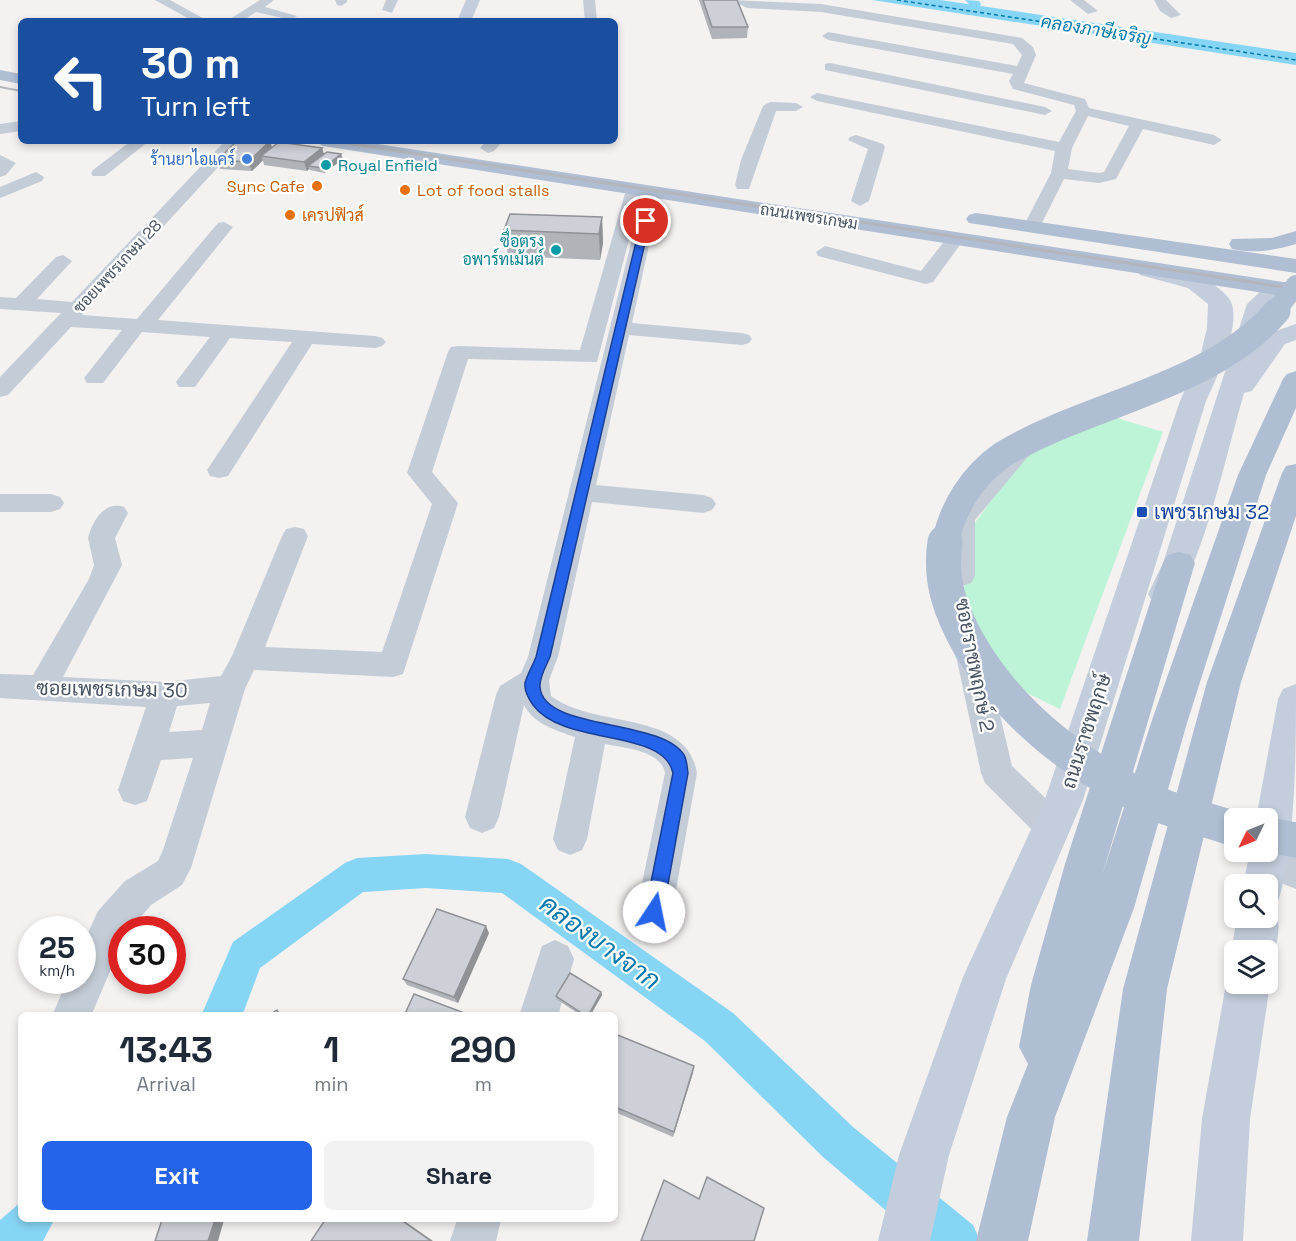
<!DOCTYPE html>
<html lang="en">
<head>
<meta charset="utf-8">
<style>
	:root { --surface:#fff; --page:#f2f2f3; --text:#1f2937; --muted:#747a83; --accent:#2563eb }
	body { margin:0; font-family:"Space Grotesk",Sarabun,sans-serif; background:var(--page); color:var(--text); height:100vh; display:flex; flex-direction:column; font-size:22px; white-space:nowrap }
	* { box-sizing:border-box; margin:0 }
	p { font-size:20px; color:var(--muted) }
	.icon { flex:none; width:33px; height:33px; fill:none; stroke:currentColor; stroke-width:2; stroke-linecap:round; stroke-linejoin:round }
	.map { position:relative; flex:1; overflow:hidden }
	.side { position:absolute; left:18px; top:1012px; width:600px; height:210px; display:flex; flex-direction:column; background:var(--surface); border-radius:9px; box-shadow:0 3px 9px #0003 }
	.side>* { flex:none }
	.guide { position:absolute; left:18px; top:18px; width:600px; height:126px; border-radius:9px; box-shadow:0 3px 9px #0003; background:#1a4fa0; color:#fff; overflow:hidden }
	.needle { width:39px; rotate:227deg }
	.fabs { position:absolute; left:1224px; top:808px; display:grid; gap:12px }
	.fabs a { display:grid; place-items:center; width:54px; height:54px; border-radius:9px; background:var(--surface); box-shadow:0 3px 9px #0003; font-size:30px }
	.speed { position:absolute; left:18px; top:916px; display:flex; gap:12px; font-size:30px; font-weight:700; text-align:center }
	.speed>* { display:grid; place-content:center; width:78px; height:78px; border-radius:50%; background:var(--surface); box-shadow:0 3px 9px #0003; line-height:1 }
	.speed small { font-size:15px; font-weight:400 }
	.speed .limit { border:9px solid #d22; background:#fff; color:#111 }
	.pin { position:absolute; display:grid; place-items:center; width:51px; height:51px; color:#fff; margin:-26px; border:3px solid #fff; border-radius:50%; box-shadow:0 2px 6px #0007 }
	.me { position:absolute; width:66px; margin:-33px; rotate:11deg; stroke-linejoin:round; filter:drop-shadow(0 0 4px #0008) }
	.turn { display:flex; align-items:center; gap:21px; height:126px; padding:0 24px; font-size:27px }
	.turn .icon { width:78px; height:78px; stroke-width:2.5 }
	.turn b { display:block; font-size:42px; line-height:51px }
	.eta { display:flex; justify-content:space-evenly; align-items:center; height:102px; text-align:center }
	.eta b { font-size:36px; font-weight:700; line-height:42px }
	.action { display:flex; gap:12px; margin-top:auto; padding:12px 24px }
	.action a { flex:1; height:69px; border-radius:9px; background:var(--accent); color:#fff; font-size:24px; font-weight:700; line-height:69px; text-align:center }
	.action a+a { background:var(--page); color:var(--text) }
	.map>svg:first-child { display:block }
	.green { fill:#bdf4d7 }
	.water { fill:#87d5f4 }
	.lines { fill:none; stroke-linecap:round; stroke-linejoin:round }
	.canal { fill:#87d5f4; fill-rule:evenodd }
	.ferry { stroke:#0279aa; stroke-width:1.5; stroke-dasharray:4 3; stroke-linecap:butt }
	.minor { fill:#c4ccd7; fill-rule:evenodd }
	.secondary { fill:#c3cddb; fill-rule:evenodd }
	.primary { fill:#afbed2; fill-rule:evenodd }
	.rail-far1 { stroke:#b3b6bc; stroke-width:2 }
	.rail { stroke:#b3b6bc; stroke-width:3 }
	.primary-bridge-far2 { stroke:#afbed2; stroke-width:20 }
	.primary-bridge-far1 { stroke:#afbed2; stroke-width:27 }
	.primary-bridge { stroke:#afbed2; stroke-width:35 }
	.wall { fill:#b0b3b8 }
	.shaded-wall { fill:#909296 }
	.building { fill:#cdd0d6; stroke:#909296; stroke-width:1.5 }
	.route { fill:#2563eb; stroke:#184099; stroke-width:1.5 }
	.shop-dot { fill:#3f7fe0; stroke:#fff; stroke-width:2 }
	.culture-dot { fill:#0f9aa8; stroke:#fff; stroke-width:2 }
	.food-dot { fill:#e8710a; stroke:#fff; stroke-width:2 }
	.transit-dot { fill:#1a4fb4; stroke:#fff; stroke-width:2 }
	.labels { text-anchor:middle; stroke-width:4.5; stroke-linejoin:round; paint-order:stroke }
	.far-shop-label { font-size:16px; fill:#366cbe; stroke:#fff; text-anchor:end }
	.far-culture-label { font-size:16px; fill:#0d838f; stroke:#fff; text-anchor:start }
	.far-food-label { font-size:16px; fill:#c56008; stroke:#fff; text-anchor:start }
	.far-street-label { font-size:16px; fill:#475361; stroke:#fff }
	.far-water-label { font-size:18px; font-style:italic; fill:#0279aa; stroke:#fff }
	.transit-label { font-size:20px; fill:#164399; stroke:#fff; text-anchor:start }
	.street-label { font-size:20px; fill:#475361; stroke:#fff }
	.near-water-label { font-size:26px; font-style:italic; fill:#0279aa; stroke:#fff }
</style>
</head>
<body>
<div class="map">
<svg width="1296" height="1241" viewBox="0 0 1296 1241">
	<rect width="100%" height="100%" fill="#f4f1f1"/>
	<polygon class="green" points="1114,417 1163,432 1060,709 955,658 972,527 1023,456"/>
	<polygon class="water" points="872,0 940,0 1296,53 1296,65"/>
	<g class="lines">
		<g class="canal">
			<polygon points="965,0 979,1 981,4 975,15 967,15 965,12 969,4"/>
			<polygon points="426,854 508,859 521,864 733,1013 853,1127 973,1225 980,1241 922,1241 823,1157 705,1041 502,893 426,888 363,892 260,968 242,1016 201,1016 233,942 345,863 357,858"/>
			<polygon points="21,1202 21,1220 54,1220 43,1241 0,1241 0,1220"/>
		</g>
		<polyline class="ferry" points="897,0 1296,60"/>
		<g class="minor">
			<polygon points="155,0 170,0 208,21 193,21"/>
			<polygon points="260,0 274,0 265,7 297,16 291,20 256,12 242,21 227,21"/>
			<polygon points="335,0 347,0 347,2 341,6 337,5"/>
			<polygon points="386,0 398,0 392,13 382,10"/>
			<polygon points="583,0 595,0 597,21 585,21"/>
			<path d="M 731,0 L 821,4 L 1022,38 L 1033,47 L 1036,55 L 1024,83 L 1085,99 L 1089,108 L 1214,135 L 1222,140 L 1214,145 L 1143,129 L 1116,179 L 1099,183 L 1064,179 L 1038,231 L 1026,231 L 1023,227 L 1051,173 L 1055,151 L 817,101 L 810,97 L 817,93 L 1059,142 L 1076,111 L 1074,105 L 1013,89 L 1009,81 L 1013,74 L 828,40 L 822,36 L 828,32 L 1017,66 L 1022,55 L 1013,44 L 821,12 L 747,8 ZM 1088,116 L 1129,126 L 1104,172 L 1099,173 L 1068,169 L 1072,148 Z"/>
			<polygon points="1070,0 1084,0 1098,11 1088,14"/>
			<polygon points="1154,0 1166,0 1181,15 1171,18 1160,11"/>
			<polygon points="830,63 1045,107 1052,111 1045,115 825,70 825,64"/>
			<polygon points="770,102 796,103 803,107 796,111 776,111 749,189 737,189 735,185 741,160 763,106"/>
			<polygon points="21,121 21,131 0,134 0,124"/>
			<polygon points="856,135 883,144 885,147 869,201 860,206 851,201 868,149 848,140 850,137"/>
			<polygon points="131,141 149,141 105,176 93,176 91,173 93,170"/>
			<polygon points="225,141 242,141 82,315 137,319 218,223 224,222 233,227 158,320 375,336 382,338 386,342 382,346 375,348 312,344 228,476 219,478 210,476 207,470 292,342 230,338 195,387 179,387 176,382 210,337 142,332 103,383 87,383 84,378 122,330 71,327 8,395 0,397 0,377 61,313 0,309 0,297 16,298 56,257 63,255 72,261 37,299 72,302"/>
			<polygon points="486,141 503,141 494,151 488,153 480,148"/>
			<polygon points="0,155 16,163 6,175 0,177"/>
			<polygon points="36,172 44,177 42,181 0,198 0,187"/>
			<path d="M 634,185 L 642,190 L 597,362 L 468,359 L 432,472 L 458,503 L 403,674 L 393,677 L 254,670 L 245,689 L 191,868 L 182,885 L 151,905 L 130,930 L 122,930 L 122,943 L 91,1016 L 52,1016 L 67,981 L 82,981 L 82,946 L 98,911 L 125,881 L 158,861 L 163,850 L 193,758 L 161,760 L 147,801 L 135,805 L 123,801 L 118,790 L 146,707 L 0,698 L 0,674 L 33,675 L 89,579 L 94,565 L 88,538 C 93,520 104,501 124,507 L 128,513 L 115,538 L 122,565 L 63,677 L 165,682 L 221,676 L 232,656 L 282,536 L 286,529 L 295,527 L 304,529 L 308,536 L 265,647 L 382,652 L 432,504 L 407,473 L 448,352 L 451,347 L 459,346 L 580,350 L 626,190 ZM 210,703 L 202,730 L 169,732 L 177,706 Z"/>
			<path d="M 643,226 L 652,231 L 632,323 L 742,333 L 749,335 L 752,339 L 749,343 L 742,345 L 629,335 L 596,485 L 703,495 L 712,498 L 716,504 L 712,510 L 703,513 L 592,502 L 558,657 L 549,680 L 551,696 C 594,729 686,709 697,773 L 672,912 L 667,925 L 654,930 L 641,925 L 636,912 L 665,773 C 661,750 624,748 605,744 L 587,839 L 582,850 L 570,855 L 558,850 L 553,839 L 575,737 C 555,730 534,724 524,705 L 499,817 L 494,828 L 482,833 L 470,828 L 465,817 L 496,695 L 500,686 L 521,673 L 528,657 L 634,231 Z"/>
			<polygon points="956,233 965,238 933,282 926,284 818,256 816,252 825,246 921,271 950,234"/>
			<polygon points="1027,439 1035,442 1039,447 1026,459 975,520 975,576 971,583 961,586 951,583 947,576 949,518 1010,447"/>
			<polygon points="0,494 51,494 60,497 64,503 60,509 51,512 0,512"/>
			<polygon points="970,639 980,643 985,651 1012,766 1064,816 1069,827 1064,838 1052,843 1040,838 985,783 981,773 955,651 960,643"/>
			<polygon points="1268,845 1296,855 1296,889 1255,873 1250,861 1253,852 1268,852"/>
			<polygon points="555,940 568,946 574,959 558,1016 519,1016 542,946"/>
			<polygon points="457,1220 501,1220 496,1241 450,1241"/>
		</g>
		<g class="secondary">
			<polygon points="466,0 480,0 471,21 457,21"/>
			<path d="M 1148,263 C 1165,268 1190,270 1206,279 C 1213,284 1226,293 1230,300 C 1243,322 1216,380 1206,401 L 1083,800 L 1006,979 L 949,1155 L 930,1241 L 878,1241 L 899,1155 L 963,977 L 1045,799 L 1180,401 L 1201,353 L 1207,328 L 1208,304 L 1188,288 L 1140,275 L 1137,270 L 1140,265 Z"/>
			<path d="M 1296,278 L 1296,293 L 1270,307 L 1258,347 L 1267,334 L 1296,324 L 1296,340 L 1285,344 L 1252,391 L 1244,393 C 1224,462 1209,540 1175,603 L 1164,606 L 1153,603 L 1148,594 L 1163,563 L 1247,304 L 1261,291 Z"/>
			<path d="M 1296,684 C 1296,749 1296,839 1279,899 L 1271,902 C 1285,918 1277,950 1268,967 L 1268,951 L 1234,951 L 1234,959 L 1231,951 L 1237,918 L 1268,918 L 1268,885 L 1243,885 L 1250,852 L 1268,852 L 1268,819 L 1256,819 L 1278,699 L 1283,689 Z"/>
			<polygon points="1234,967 1234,984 1268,984 1268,978 1270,984 1250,1119 1243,1241 1191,1241 1202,1119 1226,984"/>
		</g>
		<g class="primary">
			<polygon points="0,70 21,74 21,84 0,80"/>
			<polygon points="314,141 358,141 1296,284 1296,298 323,146"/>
			<polygon points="976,213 1296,259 1296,273 969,223 966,219 969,215"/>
			<path d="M 1296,231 L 1296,244 C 1276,250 1254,254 1232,249 L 1229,244 L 1232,239 L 1272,238 Z"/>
			<polygon points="1296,371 1296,408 1266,475 1187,723 1134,908 1055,1117 1028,1241 976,1241 1007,1117 1028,1064 1019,1047 1031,985 1065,864 1163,563 1168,555 1179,552 1190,555 1195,563 1102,876 1151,723 1238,475 1283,379 1287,374"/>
			<polygon points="1296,464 1296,516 1241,682 1167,989 1139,1241 1087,1241 1123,989 1207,682 1282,473 1286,466"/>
		</g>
		<polyline class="rail-far1" points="0,87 21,91"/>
		<polyline class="rail" points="333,141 1296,289"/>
		<polyline class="primary-bridge-far2" points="1275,312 1296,285"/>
		<path class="primary-bridge-far1" d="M 945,544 C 952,508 972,476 1002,455 C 1087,403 1210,389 1277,311"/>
		<g class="primary-bridge">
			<path d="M 945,542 C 939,581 951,613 970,646 C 1013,719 1083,771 1160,805 C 1184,815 1210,820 1234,829"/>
			<polyline points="1268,835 1296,840"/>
		</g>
	</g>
	<g class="wall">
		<polygon points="699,0 737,0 748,27 747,38 712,39"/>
		<polygon points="272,147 322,148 324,154 343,159 324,173 310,170 309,169 307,171 264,165 263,160 252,171 220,169 217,160"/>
		<polygon points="602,217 603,243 600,260 508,256 504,230"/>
		<polygon points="489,933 458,1003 407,985 403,979"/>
		<polygon points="602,995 590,1016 582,1016 556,999 556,996"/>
		<polygon points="615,1034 694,1066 673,1137 615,1112"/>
	</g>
	<g class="shaded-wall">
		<polygon points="270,141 273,150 261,156 263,160 252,171 248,162"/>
		<polygon points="322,148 325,157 308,166 309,169 307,171 304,162"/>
		<polygon points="341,154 343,159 324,173 323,168"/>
		<polygon points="602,217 603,243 600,260 599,234"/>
		<polygon points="486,926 489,933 458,1003 454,997"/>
		<polygon points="601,992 602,995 590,1016 588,1016"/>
		<polygon points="277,1010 284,1016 279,1016"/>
		<polygon points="694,1066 693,1073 673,1137 674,1132"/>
		<polygon points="215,1220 224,1220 218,1241 208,1241"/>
		<polygon points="401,1220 403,1220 433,1241 431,1241"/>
	</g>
	<g class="building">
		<polygon points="703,0 737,0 748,27 712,27"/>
		<polygon points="237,141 270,141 248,162 217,160"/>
		<polygon points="279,142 322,148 304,162 261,156"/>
		<polygon points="327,152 341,154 323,168 308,166"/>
		<polygon points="510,214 602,217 599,234 504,230"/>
		<polygon points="437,909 486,926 454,997 403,979"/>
		<polygon points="570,973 601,992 588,1016 586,1016 556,996"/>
		<polygon points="414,994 467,1014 467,1016 404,1016"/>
		<polygon points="277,1010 279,1016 267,1016"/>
		<polygon points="615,1034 694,1066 674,1132 615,1107"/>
		<polygon points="707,1177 764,1208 754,1241 641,1241 664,1180 699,1199"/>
		<polygon points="162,1220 215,1220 208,1241 155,1241"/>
		<polygon points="325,1220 401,1220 431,1241 311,1241"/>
	</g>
	<path class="route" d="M 646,219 L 650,221 L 550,657 C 546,666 539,678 540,687 C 543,731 661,718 684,755 C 687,760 687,767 688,773 L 663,912 L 660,918 L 654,921 L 648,918 L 645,912 L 673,773 C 664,728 564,747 533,705 C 528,698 524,691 525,683 C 527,675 533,665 536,657 L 641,221 Z"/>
	<circle class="shop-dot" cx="247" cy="159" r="6"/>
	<g class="culture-dot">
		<circle cx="326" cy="165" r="6"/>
		<circle cx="556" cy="250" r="6"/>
	</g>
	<g class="food-dot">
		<circle cx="317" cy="186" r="6"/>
		<circle cx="405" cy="190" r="6"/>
		<circle cx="290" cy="215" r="6"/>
	</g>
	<rect class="transit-dot" x="1136" y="506" width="12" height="12" rx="3"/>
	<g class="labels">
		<g class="far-shop-label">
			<text x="235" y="165">ร้านยาไอแคร์</text>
		</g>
		<g class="far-culture-label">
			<text x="338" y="171">Royal Enfield</text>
			<text x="544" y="247" text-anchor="end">ซื่อตรง<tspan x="544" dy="18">อพาร์ทเม้นต์</tspan></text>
		</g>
		<g class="far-food-label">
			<text x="305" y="192" text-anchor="end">Sync Cafe</text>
			<text x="417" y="196">Lot of food stalls</text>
			<text x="302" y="221">เครปฟิวส์</text>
		</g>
		<g class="far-street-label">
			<text transform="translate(809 216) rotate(9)" y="6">ถนนเพชรเกษม</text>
			<text transform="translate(117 266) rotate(-47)" y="6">ซอยเพชรเกษม 28</text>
		</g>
		<g class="far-water-label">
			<text transform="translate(1096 30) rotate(9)" y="6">คลองภาษีเจริญ</text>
		</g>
		<g class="transit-label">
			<text x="1154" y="519">เพชรเกษม 32</text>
		</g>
		<g class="street-label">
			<text transform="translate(975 665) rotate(79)" y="7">ซอยราชพฤกษ์ 2</text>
			<text transform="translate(112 689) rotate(1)" y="7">ซอยเพชรเกษม 30</text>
			<text transform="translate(1086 731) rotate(-72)" y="7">ถนนราชพฤกษ์</text>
		</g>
		<g class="near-water-label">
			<text transform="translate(600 942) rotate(36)" y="9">คลองบางจาก</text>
		</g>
	</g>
</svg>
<div class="fabs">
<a><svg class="needle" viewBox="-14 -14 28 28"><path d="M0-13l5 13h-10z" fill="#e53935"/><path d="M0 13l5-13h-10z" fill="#747a83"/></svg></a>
<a><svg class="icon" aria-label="search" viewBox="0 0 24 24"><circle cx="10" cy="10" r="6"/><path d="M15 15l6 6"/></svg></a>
<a><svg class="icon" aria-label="layers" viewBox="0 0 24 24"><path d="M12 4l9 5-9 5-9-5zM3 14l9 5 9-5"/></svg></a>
</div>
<div class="speed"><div>25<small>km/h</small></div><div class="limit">30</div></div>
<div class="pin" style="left:646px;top:221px;background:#d93025"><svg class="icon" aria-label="arrive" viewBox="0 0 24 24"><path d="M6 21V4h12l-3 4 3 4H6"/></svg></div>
<svg class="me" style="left:654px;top:912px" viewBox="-20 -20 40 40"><circle r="19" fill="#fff"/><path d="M0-13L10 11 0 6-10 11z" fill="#2563eb"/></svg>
<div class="guide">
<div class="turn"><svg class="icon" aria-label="left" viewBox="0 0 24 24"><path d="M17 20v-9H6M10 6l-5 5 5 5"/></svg><div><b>30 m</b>Turn left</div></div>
</div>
<section class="side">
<div class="eta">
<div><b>13:43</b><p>Arrival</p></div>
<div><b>1</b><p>min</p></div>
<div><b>290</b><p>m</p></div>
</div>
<div class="action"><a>Exit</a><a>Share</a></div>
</section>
</div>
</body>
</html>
